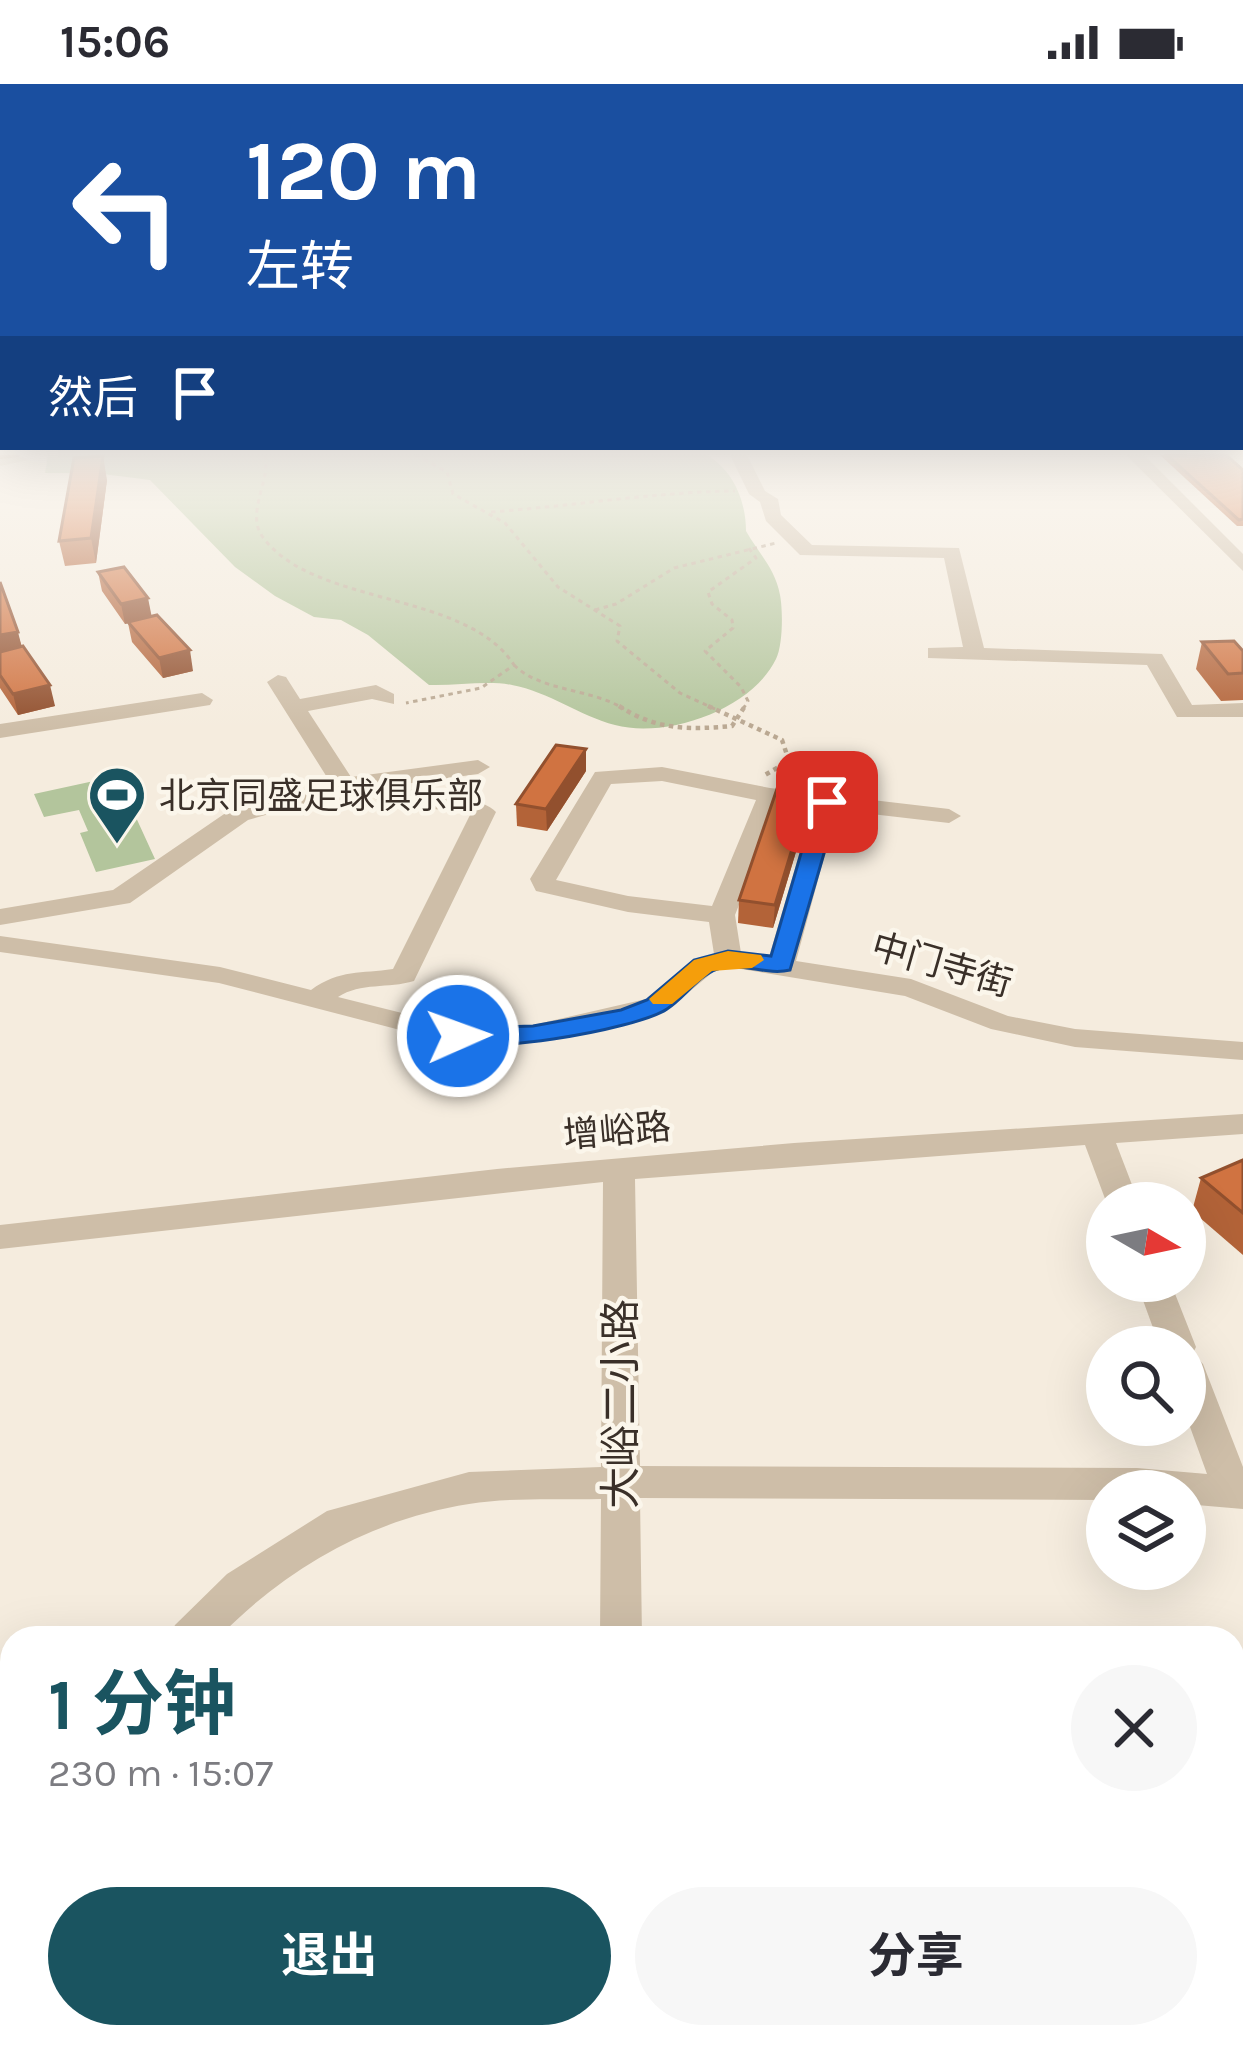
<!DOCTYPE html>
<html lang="zh">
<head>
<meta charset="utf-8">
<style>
	:root { --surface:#fff; --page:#f7f7f7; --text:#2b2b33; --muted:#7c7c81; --accent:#1a5460 }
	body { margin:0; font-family:Karla,"Noto Sans SC",sans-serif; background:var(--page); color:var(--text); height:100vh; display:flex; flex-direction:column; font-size:45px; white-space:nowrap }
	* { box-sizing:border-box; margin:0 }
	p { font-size:39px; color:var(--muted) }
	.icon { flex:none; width:66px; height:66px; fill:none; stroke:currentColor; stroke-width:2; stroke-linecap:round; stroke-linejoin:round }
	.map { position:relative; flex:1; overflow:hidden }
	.panel { position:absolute; left:0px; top:1542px; width:1245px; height:423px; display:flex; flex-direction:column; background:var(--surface); border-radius:36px 36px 0 0; box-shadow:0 12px 48px #0002 }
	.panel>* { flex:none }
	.guide { position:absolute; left:0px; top:0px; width:1245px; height:366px; box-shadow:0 12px 48px #0002; background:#1a4fa0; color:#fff; overflow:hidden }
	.needle { width:78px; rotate:99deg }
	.tools { position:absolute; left:1086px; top:1098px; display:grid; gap:24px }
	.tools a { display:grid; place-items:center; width:120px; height:120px; border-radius:50%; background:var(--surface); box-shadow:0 12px 48px #0002; font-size:60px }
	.pin { position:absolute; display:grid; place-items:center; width:102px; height:102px; color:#fff; margin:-51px; border-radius:24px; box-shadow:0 6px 18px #0006 }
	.me { position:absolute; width:132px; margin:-66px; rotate:88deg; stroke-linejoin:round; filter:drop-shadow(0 0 9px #0008) }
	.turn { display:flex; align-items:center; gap:42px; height:252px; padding:0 48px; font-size:54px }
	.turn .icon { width:156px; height:156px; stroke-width:2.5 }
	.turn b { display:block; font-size:84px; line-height:102px }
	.then { display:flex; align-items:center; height:114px; padding:0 48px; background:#0003; gap:24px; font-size:45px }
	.round { display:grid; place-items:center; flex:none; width:126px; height:126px; border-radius:63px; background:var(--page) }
	.summary { display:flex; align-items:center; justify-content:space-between; height:204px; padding:0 48px }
	h1 { font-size:72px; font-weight:700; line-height:90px; color:var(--accent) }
	.cta { display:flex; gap:24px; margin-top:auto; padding:24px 48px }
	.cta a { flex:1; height:138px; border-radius:72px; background:var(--accent); color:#fff; font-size:48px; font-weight:700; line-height:138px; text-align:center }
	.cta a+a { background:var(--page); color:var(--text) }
	.status { display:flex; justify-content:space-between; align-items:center; height:84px; padding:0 60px; background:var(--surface); direction:ltr }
	.status svg { height:33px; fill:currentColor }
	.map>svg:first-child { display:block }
	.green { fill:#b3c59c }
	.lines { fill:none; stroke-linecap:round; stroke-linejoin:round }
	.path-far1 { stroke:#baa892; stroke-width:3; stroke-dasharray:4.5 4.5; stroke-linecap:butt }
	.path { stroke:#baa892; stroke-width:4.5; stroke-dasharray:4.5 4.5; stroke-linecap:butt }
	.minor { fill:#cebea8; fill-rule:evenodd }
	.wall { fill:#b36338 }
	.shaded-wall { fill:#92502e }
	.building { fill:#d07341; stroke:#92502e; stroke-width:3 }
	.route { fill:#1a73e8; stroke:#114b97; stroke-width:3 }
	.slow { fill:#f59e0b }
	.labels { text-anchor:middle; stroke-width:9; stroke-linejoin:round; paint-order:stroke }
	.poi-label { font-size:36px; fill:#3a3029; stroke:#fbf6eb; text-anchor:start }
	.street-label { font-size:36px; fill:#3a3029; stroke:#fbf6eb }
	.near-street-label { font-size:42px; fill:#3a3029; stroke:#fbf6eb }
</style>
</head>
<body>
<div class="status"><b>15:06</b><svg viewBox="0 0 49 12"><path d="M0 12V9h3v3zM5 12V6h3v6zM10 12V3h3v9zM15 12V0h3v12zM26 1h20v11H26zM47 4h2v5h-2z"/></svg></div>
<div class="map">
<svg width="1243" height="1964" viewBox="0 0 1243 1964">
	<rect width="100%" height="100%" fill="#f5ecde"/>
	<g class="green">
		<path d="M 48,371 L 707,371 C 734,387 746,418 746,447 C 759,470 775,484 780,511 C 783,526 783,561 776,575 C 752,625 667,655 615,641 C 580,632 549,608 512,601 C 487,596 456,602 429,601 L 368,551 L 341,536 L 314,533 L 275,512 L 235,483 L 150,396 L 95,389 L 45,389 Z"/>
		<polygon points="117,692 155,775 96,788 80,749 88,747 79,726 44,733 34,710"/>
	</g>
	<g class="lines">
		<g class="path-far1">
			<path d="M 265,371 C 271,395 246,429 262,452 C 312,523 466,506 514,581 L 481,604 L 406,619"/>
			<polyline points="416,371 447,388 453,410 505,439 558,503 620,542 617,557 680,609 715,625"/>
			<path d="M 491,428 C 573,422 653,408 735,407"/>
			<polyline points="595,526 616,520 674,484 776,459"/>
			<path d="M 514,581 C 541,608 591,604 624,625"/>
			<polyline points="743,625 748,617 741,603 705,567 733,544 732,536 712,520 708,508 756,474 748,463"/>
		</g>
		<g class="path">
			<path d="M 619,622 C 656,646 688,646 732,642 L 745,622"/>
			<polyline points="708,622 782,656 789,677 765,691"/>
		</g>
		<g class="minor">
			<polygon points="730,371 747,371 765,407 778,415 781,431 812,461 959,464 984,564 1162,570 1192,621 1243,619 1243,633 1177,633 1147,581 928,574 928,564 963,563 944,474 800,471 766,437 760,418 749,410"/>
			<polygon points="1126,371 1144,371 1243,470 1243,487"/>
			<polygon points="0,372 20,371 28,376 0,382"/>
			<polygon points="278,591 286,593 300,615 376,601 394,610 394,620 372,615 308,627 351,693 478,676 490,683 478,690 346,708 248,736 130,819 0,841 0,825 113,806 230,726 330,698 267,598"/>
			<polygon points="202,609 213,616 210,621 0,654 0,640"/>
			<path d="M 662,683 L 770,704 L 949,725 L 961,732 L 949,739 L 837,726 L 796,877 L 911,895 L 1008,932 L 1075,945 L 1243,958 L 1243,976 L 1075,963 L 991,945 L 905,912 L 729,883 L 713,888 L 666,927 L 637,938 L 533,959 L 458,961 L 219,899 L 0,868 L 0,852 L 220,883 L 311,906 C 340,885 361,890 393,885 L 470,731 C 444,721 390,728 374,714 C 395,697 477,709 496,728 L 414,897 C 388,905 361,898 338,913 L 458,943 L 533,941 L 646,915 L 693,876 L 714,870 L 709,838 L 628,828 L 545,809 L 536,807 L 530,795 L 595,688 ZM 662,697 L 756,716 L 712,822 L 628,812 L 556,796 L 611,700 ZM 779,719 L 813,723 L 769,873 L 741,869 L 735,831 Z"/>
			<path d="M 1243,1030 L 1243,1050 L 1116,1059 L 1139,1119 L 1107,1120 L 1085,1061 L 635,1095 L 640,1382 L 1137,1384 L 1207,1390 L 1185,1329 L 1185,1263 L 1160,1263 L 1136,1197 L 1170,1197 L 1196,1263 L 1193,1269 L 1203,1280 L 1243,1383 L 1243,1425 L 1185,1420 L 1185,1407 L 1107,1407 L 1107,1416 L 640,1414 L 642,1554 L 600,1554 L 601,1415 C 558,1416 512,1413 469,1420 C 372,1435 286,1484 218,1554 L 169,1554 L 175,1541 L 227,1490 L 327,1427 L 469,1388 L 601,1383 L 603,1098 L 0,1165 L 0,1141 L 497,1085 L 794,1059 Z"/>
			<polygon points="12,1783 12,1846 0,1851 0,1788"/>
			<rect x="598" y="1953" width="50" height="11"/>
		</g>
	</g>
	<g class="wall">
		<polygon points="1160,371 1226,371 1243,386 1243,442 1237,442"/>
		<polygon points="107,396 96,479 65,482 59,457"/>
		<polygon points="98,488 151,532 193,587 163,594 132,558 128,539 125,540 102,507"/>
		<polygon points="0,498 22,563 55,622 18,631 0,604"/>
		<polygon points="1202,558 1243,567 1243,616 1221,617 1196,585"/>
		<polygon points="586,687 547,747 517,742 516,720"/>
		<polygon points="808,728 773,844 738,839 739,816"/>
		<polygon points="1243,1076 1243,1171 1192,1127 1201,1094"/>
	</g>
	<g class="shaded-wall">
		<polygon points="0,371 19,371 19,373 0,375"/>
		<polygon points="103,372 107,396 96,479 91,454"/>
		<polygon points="148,514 152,534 125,540 121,520"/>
		<polygon points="18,548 23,568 0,572 0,551"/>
		<polygon points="190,566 193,587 163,594 159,574"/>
		<polygon points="50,601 55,622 18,631 13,610"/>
		<polygon points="586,665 586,687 547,747 546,725"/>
		<polygon points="810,706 808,728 773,844 775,821"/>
		<polygon points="435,1953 441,1953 440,1964 434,1964"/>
	</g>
	<g class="building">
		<polygon points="1167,371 1226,371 1243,386 1243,435 1239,436"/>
		<polygon points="103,372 91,454 59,457 74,374"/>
		<polygon points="124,483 148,514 121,520 98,488"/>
		<polygon points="0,498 18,548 0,551"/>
		<polygon points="157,531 190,566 159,574 128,538"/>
		<polygon points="1234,557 1243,567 1243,589 1228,590 1202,558"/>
		<polygon points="23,562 50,601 13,610 0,591 0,568"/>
		<polygon points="556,661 586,665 546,725 516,720"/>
		<polygon points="778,702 810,706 775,821 739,816"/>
		<polygon points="1243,1076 1243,1129 1201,1094"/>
		<polygon points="367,1953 435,1953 434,1964 366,1964"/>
	</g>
	<linearGradient id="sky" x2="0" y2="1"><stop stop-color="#7cb0d3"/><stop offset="0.57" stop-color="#faf6f0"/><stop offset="1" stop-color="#faf6f0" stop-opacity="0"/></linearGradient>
	<rect width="1243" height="646" fill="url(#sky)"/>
	<path class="route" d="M 827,712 L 839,718 L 790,886 C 766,892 741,877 717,885 C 698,892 684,914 667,925 C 638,945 467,976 444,952 L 458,944 L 533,942 L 621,926 L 647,916 L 694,876 L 728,867 L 771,872 L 816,718 Z"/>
	<polygon class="slow" points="728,867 761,871 764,876 752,884 712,887 672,920 653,920 649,915 694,876"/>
	<defs>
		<g id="stadium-pin" transform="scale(3)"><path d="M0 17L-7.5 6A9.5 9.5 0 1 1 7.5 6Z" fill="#1a5460" stroke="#fbf6eb"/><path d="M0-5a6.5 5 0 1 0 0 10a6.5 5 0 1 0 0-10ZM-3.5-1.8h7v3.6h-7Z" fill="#fff"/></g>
	</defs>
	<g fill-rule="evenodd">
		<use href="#stadium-pin" x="117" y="711"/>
	</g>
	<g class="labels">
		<g class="poi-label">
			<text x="159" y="724">北京同盛足球俱乐部</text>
		</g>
		<g class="street-label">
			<text transform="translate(942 880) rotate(16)" y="13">中门寺街</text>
			<text transform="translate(617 1046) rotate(-5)" y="13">增峪路</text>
		</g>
		<g class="near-street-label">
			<text transform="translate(620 1320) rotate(-90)" y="15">大峪二小路</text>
		</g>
	</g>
</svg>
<div class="tools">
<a><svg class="needle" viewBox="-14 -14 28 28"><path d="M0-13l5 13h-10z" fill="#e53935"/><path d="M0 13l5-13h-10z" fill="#7c7c81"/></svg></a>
<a><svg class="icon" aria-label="search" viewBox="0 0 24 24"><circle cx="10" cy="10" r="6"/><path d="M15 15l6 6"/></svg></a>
<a><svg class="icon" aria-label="layers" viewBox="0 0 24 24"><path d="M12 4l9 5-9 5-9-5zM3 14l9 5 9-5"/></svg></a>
</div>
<div class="pin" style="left:827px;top:718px;background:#d93025"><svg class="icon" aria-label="arrive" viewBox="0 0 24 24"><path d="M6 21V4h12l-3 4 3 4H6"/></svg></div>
<svg class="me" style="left:458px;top:952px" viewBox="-20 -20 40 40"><circle r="17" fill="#1a73e8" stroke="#fff" stroke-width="3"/><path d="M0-11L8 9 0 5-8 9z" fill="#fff"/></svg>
<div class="guide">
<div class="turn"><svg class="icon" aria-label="left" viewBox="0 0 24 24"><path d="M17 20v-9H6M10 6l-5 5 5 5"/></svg><div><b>120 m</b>左转</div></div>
<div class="then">然后<svg class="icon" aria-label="arrive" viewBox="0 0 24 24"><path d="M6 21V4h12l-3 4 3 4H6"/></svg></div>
</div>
<section class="panel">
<div class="summary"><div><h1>1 分钟</h1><p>230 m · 15:07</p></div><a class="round"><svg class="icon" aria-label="close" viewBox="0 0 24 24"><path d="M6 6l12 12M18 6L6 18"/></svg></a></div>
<div class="cta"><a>退出</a><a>分享</a></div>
</section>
</div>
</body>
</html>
